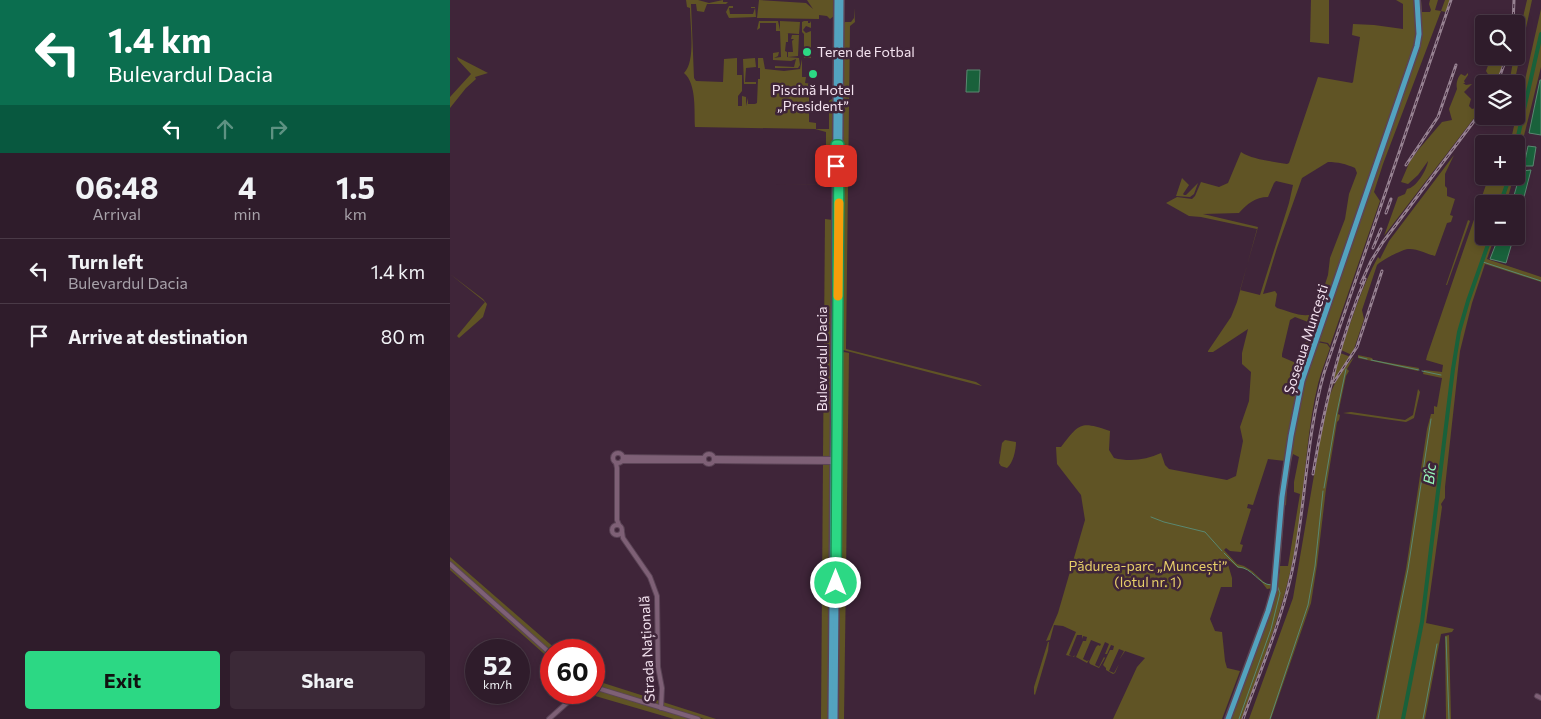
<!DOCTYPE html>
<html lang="en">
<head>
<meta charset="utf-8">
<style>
	:root { --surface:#2f1c2b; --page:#3b2937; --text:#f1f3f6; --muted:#a7a1a9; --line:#4a3a47; --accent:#2cd884 }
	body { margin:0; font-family:Commissioner,sans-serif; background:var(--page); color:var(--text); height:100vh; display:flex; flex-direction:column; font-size:19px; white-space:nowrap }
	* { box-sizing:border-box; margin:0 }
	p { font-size:16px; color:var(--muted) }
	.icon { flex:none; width:28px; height:28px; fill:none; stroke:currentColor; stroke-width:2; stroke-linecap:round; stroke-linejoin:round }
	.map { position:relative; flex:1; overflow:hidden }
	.details { display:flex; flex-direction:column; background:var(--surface); width:450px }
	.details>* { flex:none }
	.top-card { background:#0b6e4f; color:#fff; overflow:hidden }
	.controls { position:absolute; left:1025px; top:15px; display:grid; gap:10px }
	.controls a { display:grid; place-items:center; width:50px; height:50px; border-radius:5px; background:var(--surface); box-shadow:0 2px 8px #0003,0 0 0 1px var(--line); font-size:25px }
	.speed { position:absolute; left:15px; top:639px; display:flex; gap:10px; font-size:25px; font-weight:700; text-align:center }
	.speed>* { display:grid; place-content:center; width:65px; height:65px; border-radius:50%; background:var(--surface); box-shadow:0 2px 8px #0003,0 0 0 1px var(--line); line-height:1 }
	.speed small { font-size:12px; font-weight:400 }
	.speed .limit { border:8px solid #d22; background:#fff; color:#111 }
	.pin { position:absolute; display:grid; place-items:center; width:42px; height:42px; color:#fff; margin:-21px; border-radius:10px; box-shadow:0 2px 8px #0006 }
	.me { position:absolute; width:55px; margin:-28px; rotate:0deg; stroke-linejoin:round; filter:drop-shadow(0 0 4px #0008) }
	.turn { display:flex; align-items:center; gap:18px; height:105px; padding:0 25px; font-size:22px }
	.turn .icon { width:65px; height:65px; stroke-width:2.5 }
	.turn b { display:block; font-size:35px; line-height:42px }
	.lanes { display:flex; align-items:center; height:48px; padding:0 25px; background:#0003; justify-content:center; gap:25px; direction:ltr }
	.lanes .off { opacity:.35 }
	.eta { display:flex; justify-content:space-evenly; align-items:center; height:85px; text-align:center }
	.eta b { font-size:30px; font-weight:700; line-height:35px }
	.cta { display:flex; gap:10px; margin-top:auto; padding:10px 25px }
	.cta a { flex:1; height:58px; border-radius:5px; background:var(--accent); color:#111; font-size:20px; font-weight:700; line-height:58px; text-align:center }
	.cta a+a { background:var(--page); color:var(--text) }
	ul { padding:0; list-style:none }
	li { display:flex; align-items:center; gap:15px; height:65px; padding:0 25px; border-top:1px solid var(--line) }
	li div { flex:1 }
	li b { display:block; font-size:19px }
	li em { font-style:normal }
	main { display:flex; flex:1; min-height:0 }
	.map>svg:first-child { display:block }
	.green { fill:#605425; fill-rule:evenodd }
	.water { fill:#19613b; stroke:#5a8871 }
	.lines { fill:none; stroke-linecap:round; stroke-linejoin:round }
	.stream { stroke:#5a8871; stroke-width:1 }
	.river { stroke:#19613b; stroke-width:4 }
	.secondary-casing { stroke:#5b4456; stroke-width:6 }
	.primary-casing { stroke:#5b4456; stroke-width:8 }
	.secondary { stroke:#7e6076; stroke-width:4 }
	.primary { stroke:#53a3bf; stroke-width:5 }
	.rail-casing { stroke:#978292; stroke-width:3 }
	.rail { stroke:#3f2539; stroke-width:1; stroke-dasharray:4; stroke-linecap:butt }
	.route-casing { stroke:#1d8c56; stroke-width:12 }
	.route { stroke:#2cd884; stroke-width:9 }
	.slow { stroke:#f59e0b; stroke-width:9 }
	.poi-dot { fill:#2cd884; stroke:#3f2539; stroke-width:2 }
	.labels { text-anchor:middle; stroke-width:5; stroke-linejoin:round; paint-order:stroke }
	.poi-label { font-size:14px; fill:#f3e2ef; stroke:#3f2539; text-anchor:start }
	.street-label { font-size:14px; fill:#f3e2ef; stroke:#3f2539 }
	.park-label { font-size:14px; fill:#e7ce69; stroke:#3f2539 }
	.water-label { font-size:15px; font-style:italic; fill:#97f8bb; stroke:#3f2539 }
</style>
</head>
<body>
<main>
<section class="details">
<div class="top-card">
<div class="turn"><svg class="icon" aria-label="left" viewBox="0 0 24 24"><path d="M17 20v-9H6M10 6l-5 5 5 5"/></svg><div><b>1.4 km</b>Bulevardul Dacia</div></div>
<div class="lanes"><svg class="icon" aria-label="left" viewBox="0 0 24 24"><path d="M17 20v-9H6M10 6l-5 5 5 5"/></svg><svg class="icon off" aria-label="ahead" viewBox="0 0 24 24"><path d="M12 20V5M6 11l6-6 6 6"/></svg><svg class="icon off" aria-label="right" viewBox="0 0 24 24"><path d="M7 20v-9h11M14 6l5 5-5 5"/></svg></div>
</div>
<div class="eta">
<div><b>06:48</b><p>Arrival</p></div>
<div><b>4</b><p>min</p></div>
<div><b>1.5</b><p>km</p></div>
</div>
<ul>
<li><svg class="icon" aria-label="left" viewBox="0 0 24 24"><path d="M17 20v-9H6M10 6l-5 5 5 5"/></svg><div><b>Turn left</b><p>Bulevardul Dacia</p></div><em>1.4 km</em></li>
<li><svg class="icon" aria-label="arrive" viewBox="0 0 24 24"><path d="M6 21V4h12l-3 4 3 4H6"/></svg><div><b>Arrive at destination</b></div><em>80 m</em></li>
</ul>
<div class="cta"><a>Exit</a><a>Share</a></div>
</section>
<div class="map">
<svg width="1091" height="719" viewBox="0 0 1091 719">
	<rect width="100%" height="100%" fill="#3f2539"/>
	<g class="green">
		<path d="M 236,0 L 248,0 L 259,3 L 273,0 L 273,2 L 278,2 L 276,4 L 257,4 L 254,12 L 247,11 L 246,4 L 241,4 L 244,78 L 246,81 L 273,82 L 274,59 L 287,58 L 287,75 L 292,75 L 292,91 L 288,96 L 288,106 L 292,106 L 292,96 L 296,97 L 296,106 L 298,98 L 298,104 L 305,104 L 307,103 L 308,79 L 310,79 L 310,68 L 308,68 L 308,58 L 313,58 L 315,69 L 334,71 L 350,69 L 352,59 L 352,77 L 356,77 L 355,83 L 362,84 L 362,94 L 359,95 L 359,122 L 366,123 L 366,129 L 379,129 L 379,101 L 382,99 L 384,101 L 383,180 L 382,184 L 325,185 L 376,184 L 376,132 L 365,129 L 245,127 C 244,112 247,84 234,73 C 246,61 240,25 240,8 L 237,7 Z"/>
		<polygon points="309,0 356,3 363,9 357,0 384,0 384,16 380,19 377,16 369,15 369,19 310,18 307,18"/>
		<polygon points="861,0 879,0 879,44 860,42"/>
		<path d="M 946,0 L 965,0 L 966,41 L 857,360 L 846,370 L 846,377 L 850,380 L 833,475 L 835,461 L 818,459 L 803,505 L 798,504 L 797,508 L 801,509 L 790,544 L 793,545 L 791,552 L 780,551 L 776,548 L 774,550 L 787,564 L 794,566 L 802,571 L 816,584 L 821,584 L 824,582 L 823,588 L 817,589 C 810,579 800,567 788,568 L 780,561 L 777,561 L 782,578 L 782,587 L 771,587 L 760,619 L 765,631 L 772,632 L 775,661 L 777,668 L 790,671 L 772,719 L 663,719 L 687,667 L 695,658 L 675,651 L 669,660 L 674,651 L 669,649 L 659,671 L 664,673 L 669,664 L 665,673 L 663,674 L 656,670 L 656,668 L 653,665 L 660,650 L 663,650 L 664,646 L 661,645 L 657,654 L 655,654 L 659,644 L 655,642 L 645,665 L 649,667 L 654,657 L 655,658 L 649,668 L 640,664 L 639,662 L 646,647 L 648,645 L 650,646 L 651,644 L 641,640 L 633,659 L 637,661 L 639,660 L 637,663 L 626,657 L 633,641 L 636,641 L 637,637 L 633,636 L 632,639 L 632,635 L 627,635 L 619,655 L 623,657 L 625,655 L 624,657 L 616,655 L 626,632 L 613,626 L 604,625 L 600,640 L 596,641 L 608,613 L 635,520 L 631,495 L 607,464 L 606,447 L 611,447 C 630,423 630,421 660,431 L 659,450 L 664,458 C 680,462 696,460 711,453 L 715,465 L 719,469 L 777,480 L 786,476 L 793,441 L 790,427 L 799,401 L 801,372 L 792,364 L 792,353 L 798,329 L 763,352 L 758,352 L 758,351 L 781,317 L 787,302 L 807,229 L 751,217 L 739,216 L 716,203 L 727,197 L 742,199 L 745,196 L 751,182 L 769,187 L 778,183 L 791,152 C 803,160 822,161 837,164 L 839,163 L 868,77 L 902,83 L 903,82 L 910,37 L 902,35 L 903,24 L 924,25 L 953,29 L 953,4 ZM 878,162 C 888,162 896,164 905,168 L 907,173 L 899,194 L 895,219 L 880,258 L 878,275 L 866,312 C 856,320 839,311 827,308 L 825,306 L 827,294 L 825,291 L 813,294 L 827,248 L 852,178 ZM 826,181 L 843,185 L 839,203 L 810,295 L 790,290 L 808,227 L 753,214 L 789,213 C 797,204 805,197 818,197 L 824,183 ZM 845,317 L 858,322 L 860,326 L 851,360 L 846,363 L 832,357 L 832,354 L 840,320 Z"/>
		<polygon points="969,0 971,0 972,12 980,12 981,10 979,4 980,0 988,0 985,10 991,11 995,0 1000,0 996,12 991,11 933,164 924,192 930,201 880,346 878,343 868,341 969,46"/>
		<polygon points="1077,0 1082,0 1064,84 1059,84 1064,56 1066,56 1066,47"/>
		<polygon points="279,6 283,6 283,8 279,8 280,14 303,14 305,8 301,8 301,7 305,7 306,17 279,18 276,12"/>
		<polygon points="404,8 405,22 400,26 396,349 526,382 532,386 393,350 389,347 393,24 395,22 401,22 404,18"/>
		<polygon points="1091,9 1091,67 1066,168 1066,144 1060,144 1068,108 1066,101 1070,102"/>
		<polygon points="309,21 328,21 330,30 330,21 350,22 349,34 336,33 338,33 338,42 336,42 335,51 337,52 337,57 349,58 350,65 348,68 325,68 325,66 344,67 346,59 341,61 323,60 323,53 329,52 328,56 324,58 331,57 330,31 326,31 326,23 310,23 310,28 307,30"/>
		<polygon points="354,21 358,21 358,23 360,23 361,21 361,28 356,26 353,30 356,33 361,31 361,58 354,58 354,34 352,32 352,22"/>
		<polygon points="342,35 349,35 348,56 338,57 338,52 343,52 342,41 344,39 341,39"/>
		<polygon points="7,57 38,73 25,77 26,79 16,88 0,108 0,97 21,74 8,60"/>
		<polygon points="305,58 306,67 296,68 295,82 306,82 306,84 294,84 293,59"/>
		<polygon points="1040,60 1049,66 1054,62 1046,84 1039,84 1040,82 1036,79 1039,76 1036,71"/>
		<path d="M 1018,73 L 1018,75 L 1014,81 L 1015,83 L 1013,83 L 1016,85 L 1022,84 L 1014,92 L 1021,99 L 1019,106 L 1022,109 L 1029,107 L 1034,92 L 1034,105 L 934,236 L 948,197 L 955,194 L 957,189 C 966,188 977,170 978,161 L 968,175 L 958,184 L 951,182 L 960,161 L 969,149 L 992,122 L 1002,120 L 999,109 L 1007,89 C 1006,84 1007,78 1011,74 L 1015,76 Z"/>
		<path d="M 1004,155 L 995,174 L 995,186 L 997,188 L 997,196 L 1005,199 L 1000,215 L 1003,216 L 1001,222 L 997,223 L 985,256 C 977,254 966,248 958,249 C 951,250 932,260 927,265 L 912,310 L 914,319 L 902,355 L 891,350 C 902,319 912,286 928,257 L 930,259 L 939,241 Z"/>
		<polygon points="1039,176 1064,176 1056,204 1034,204 1034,236 1045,236 1037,259 1091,277 1091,282 1035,264 1022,303 1010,351 995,487 995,498 991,504 992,507 976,623 1004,629 1002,632 991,634 975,719 926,719 956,569 977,429 981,414 984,414 984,406 987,407 992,378 973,374 974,370 992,372 993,365 976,360 977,356"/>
		<polygon points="732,178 739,185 733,194 734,195 736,195 748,183 744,194 740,197 726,196"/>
		<polygon points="375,219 383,220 381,456 373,456"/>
		<polygon points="1018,220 1020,221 997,285 996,285"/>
		<polygon points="0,274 33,299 37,304 33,317 9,338 7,336 35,302"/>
		<path d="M 867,342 L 877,344 L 880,348 C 876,360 871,372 868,384 C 855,438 855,495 845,549 C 834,608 812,663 792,719 L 779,719 L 821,609 L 830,570 L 829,566 L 838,566 L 850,494 L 844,492 L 844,482 L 849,457 L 843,454 L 838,474 L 836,505 L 834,506 L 832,515 L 834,517 L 830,564 L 828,564 L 836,478 L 853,381 Z"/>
		<polygon points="394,352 399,353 394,719 387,719 390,356"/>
		<polygon points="890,353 901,357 880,389"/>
		<polygon points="908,355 922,358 923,360 969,368 968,371 908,358"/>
		<path d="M 904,357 L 897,369 L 899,371 L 896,376 L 888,414 L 890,415 L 889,420 L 887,422 L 876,489 L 867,565 L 861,603 L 821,719 L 799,719 L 843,598 L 875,411 C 880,391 889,371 904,357 Z"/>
		<polygon points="968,389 970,392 964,418 956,422 893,413 901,412 955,420 963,415"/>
		<path d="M 555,440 L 566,442 C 566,450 563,463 557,468 L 551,466 L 549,463 L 552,443 Z"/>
		<polygon points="373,464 381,465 378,719 371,719"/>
		<polygon points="0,557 107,650 101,650 101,652 0,563"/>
		<polygon points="0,566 101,656 101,660 0,570"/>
		<polygon points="999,635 1001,719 996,719 995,636"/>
		<polygon points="598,642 599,642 598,651 585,695 584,694 584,687"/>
		<polygon points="144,680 266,719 254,719 151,688 144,685"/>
		<polygon points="144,689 240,719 224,719 135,693 144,692"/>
	</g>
	<g class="water">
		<polygon points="517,70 530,70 529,92 516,92"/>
		<polygon points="1090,80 1091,80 1091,135 1079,133"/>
		<polygon points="1078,146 1086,147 1083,166 1074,166"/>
		<polygon points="1081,170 1073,201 1063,199 1071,171"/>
		<polygon points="1049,236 1064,236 1056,263 1040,259"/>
	</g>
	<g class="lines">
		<g class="stream">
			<polyline points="1066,105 1075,110"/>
			<polyline points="1033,262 1091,281"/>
			<polyline points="909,357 917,359"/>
			<polyline points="921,360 969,370"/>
			<polyline points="972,371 991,375"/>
			<polyline points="874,488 886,417 896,369"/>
			<polyline points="701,517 714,522 755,532 772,551"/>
			<path d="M 774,553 L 788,567 C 802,567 809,585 821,585"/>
			<polyline points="996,637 999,719"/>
			<polyline points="789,719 821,629 830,593 827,585"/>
			<polyline points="820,719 858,605 865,566 873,491"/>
			<polyline points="928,719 958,569 981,419"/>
			<polyline points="973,719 987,644"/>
		</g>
		<g class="river">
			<polyline points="1066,145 1091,34"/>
			<polyline points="1050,204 1060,176"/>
			<polyline points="953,719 972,622 1003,369 1009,332 1018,301 1041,236"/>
		</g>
		<g class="secondary-casing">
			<g id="secondary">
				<circle cx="168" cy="458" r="5"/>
				<circle cx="259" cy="459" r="5"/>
				<polyline points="173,457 254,458"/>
				<polyline points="264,458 385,459"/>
				<polyline points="172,461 254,461"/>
				<polyline points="264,461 384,462"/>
				<polyline points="166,463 167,468 167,520 169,525"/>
				<circle cx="167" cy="530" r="5"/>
				<polyline points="172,532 173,538 200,577 207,596 208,667 212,688 211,708"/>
				<polyline points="0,564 101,654"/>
				<polyline points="144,687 248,719"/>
				<polyline points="1087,696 1091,698"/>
				<polyline points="99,719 129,692"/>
			</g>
		</g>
		<g class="primary-casing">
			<g id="primary">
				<polyline points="381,719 387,0"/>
				<polyline points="385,719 391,0"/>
				<polyline points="778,719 818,611 824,590 832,497 841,436 852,381 967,46 969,34 967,0"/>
			</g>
		</g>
		<use href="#secondary" class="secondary"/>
		<use href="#primary" class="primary"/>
		<g class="rail-casing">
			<g id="rail">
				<polyline points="1063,24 1064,0"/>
				<polyline points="1047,84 1057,56"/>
				<polyline points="956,165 988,117 1006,65"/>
				<polyline points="936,213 941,199"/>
				<polyline points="923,248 931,229"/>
				<polyline points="911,283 921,261 933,242 1034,108"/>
				<polyline points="884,382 907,347 932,271"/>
				<path d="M 863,474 C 874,407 889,341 915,279"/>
				<path d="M 793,719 C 812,666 835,613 845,556 C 856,496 857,433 874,373 L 1001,0"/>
			</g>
		</g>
		<use href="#rail" class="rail"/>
	</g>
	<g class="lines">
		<g class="route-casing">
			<polyline id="route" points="386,166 386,145 389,145 386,583"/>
		</g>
		<use href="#route" class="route"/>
		<polyline class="slow" points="388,296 389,203"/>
	</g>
	<g class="poi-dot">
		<circle cx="357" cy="52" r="5"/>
		<circle cx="363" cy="74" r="5"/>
	</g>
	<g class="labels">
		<g class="poi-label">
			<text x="367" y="57">Teren de Fotbal</text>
			<text x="363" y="95" text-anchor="middle">Piscină Hotel<tspan x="363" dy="16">„President”</tspan></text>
		</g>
		<g class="street-label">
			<text transform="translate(856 339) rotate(-72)" y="5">Șoseaua Muncești</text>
			<text transform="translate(372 359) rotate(-90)" y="5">Bulevardul Dacia</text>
			<text transform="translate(197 649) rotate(-93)" y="5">Strada Națională</text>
		</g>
		<g class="park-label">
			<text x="698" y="571">Pădurea-parc „Muncești”<tspan x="698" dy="16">(lotul nr. 1)</tspan></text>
		</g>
		<g class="water-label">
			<text transform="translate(980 474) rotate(-83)" y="5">Bîc</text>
		</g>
	</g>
</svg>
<div class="controls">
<a><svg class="icon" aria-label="search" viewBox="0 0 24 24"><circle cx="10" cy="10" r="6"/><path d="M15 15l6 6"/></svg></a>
<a><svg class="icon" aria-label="layers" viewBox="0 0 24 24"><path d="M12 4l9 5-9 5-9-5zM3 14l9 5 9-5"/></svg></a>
<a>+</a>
<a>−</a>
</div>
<div class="speed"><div>52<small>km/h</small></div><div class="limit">60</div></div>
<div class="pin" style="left:386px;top:166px;background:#d93025"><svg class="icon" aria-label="arrive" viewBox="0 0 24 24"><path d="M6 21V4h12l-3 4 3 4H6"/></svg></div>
<svg class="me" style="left:386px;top:583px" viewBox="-20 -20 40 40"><circle r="17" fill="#2cd884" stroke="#fff" stroke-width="3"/><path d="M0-11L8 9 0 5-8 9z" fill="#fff"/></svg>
</div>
</main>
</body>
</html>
